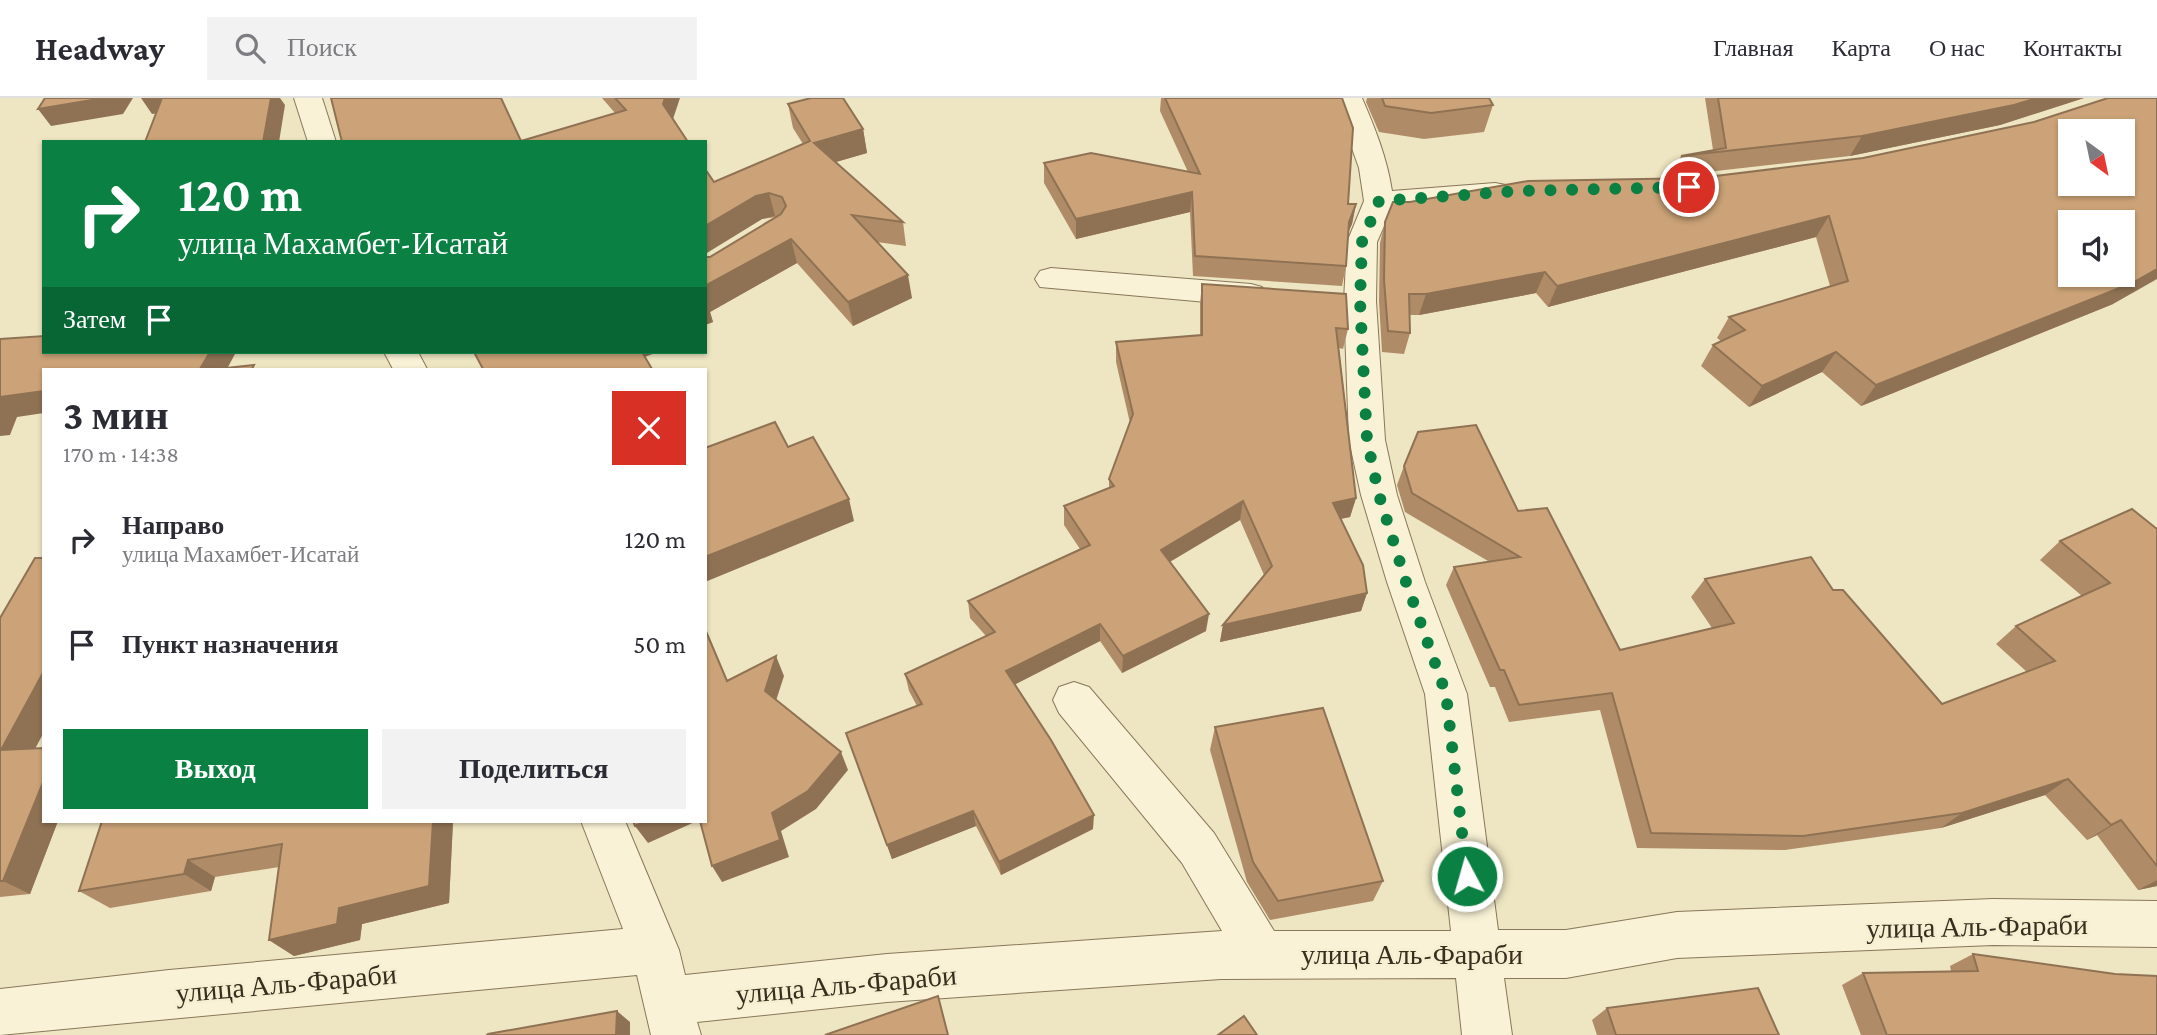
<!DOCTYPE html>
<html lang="ru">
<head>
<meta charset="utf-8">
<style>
	:root { --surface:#fff; --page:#f2f2f3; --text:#2b2b33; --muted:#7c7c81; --line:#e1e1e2; --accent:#0b8043 }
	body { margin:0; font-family:"Crimson Pro",serif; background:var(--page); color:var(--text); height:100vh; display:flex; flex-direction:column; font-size:26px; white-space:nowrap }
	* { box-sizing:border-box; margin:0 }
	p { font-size:23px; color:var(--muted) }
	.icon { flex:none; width:38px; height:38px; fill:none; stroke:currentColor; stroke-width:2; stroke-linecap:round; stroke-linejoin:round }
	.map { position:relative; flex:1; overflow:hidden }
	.sheet { position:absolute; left:42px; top:270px; width:665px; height:455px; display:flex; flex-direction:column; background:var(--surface); border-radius:0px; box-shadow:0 2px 5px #0004 }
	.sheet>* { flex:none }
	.top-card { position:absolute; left:42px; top:42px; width:665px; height:214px; border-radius:0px; box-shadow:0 2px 5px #0004; background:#0b8043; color:#fff; overflow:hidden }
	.needle { width:46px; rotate:147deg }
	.fabs { position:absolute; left:2058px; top:21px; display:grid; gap:14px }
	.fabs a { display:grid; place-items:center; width:77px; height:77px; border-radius:0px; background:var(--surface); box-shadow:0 2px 5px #0004; font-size:35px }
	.pin { position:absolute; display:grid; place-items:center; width:60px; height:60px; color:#fff; margin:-30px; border:4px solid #fff; border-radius:50%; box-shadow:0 2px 7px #0007 }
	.me { position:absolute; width:77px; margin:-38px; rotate:354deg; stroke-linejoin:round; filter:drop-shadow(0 0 5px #0008) }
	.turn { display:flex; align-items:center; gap:24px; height:147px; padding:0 21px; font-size:32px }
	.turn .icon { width:91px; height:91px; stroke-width:2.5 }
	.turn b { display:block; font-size:49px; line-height:60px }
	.then { display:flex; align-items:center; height:66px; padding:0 21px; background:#0003; gap:14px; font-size:26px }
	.round { display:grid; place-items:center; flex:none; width:74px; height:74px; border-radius:0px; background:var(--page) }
	.headline { display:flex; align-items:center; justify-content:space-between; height:119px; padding:0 21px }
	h1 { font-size:42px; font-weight:700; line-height:52px }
	.button { display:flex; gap:14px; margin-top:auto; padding:14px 21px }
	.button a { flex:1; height:80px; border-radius:0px; background:var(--accent); color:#fff; font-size:28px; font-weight:700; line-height:80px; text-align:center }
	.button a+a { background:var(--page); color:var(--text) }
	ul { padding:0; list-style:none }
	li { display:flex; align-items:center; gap:21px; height:105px; padding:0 21px }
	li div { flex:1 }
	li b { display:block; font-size:26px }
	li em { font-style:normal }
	header { display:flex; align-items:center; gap:42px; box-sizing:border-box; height:98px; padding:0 35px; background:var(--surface); border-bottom:2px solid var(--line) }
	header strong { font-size:33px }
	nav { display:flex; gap:38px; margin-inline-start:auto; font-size:24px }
	.search { width:490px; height:63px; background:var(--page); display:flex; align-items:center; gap:18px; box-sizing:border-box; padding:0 24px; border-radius:0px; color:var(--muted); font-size:26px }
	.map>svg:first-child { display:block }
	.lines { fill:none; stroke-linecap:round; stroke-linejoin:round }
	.minor-casing { stroke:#887759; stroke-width:2 }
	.minor { fill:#f9f2d6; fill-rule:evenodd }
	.wall { fill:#af8c67 }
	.shaded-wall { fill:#8f7254 }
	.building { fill:#cca378; stroke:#8f7254; stroke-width:2; fill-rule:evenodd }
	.route { stroke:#0b8043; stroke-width:12; stroke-dasharray:0 21.6 }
	.labels { text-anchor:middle; stroke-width:5; stroke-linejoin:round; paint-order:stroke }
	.near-street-label { font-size:28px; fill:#382d1e; stroke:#f6efd2 }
</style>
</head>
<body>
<header>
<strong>Headway</strong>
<div class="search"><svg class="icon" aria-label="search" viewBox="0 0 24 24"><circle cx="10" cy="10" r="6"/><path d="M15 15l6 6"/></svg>Поиск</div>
<nav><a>Главная</a><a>Карта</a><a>О нас</a><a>Контакты</a></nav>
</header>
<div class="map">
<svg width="2157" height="937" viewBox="0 0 2157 937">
	<rect width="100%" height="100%" fill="#eee5c2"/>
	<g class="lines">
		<g class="minor-casing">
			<g id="minor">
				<polygon points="294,0 322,0 336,44 308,44"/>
				<path d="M 1334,0 L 1362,0 C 1375,30 1387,60 1392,93 L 1495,85 L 1506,87 L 1510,94 L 1506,101 L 1495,103 L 1391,112 L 1377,144 L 1376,203 L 1385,342 L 1397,397 L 1425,484 L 1467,596 L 1498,832 L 1566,832 L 1677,814 L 1993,801 L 2157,803 L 2157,849 L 1993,847 L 1677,860 L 1566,880 L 1504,880 L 1512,937 L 1462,937 L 1456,880 L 1221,881 L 887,904 L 697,924 L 701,937 L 651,937 L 637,877 L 0,937 L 0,891 L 169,872 L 623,831 L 581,723 L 625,723 L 679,852 L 685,877 L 887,856 L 1222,833 L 1182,765 L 1059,615 L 1053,602 L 1059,589 L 1074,584 L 1089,589 L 1214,735 L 1274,833 L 1451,833 L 1425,596 L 1387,484 L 1361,397 L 1349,342 L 1344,203 L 1347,144 L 1364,103 L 1359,70 Z"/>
				<polygon points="1051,170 1251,186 1262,189 1267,197 1262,205 1251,208 1040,189 1035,181 1040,173"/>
				<polygon points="384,254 418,254 427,271 393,271"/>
			</g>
		</g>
		<use href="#minor" class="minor"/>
	</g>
	<g class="wall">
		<polygon points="602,0 680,0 521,43 615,15"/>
		<polygon points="1161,0 1342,0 1348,106 1356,106 1352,126 1348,134 1346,168 1342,188 1193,178 1190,114 1076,141 1044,85 1044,65 1188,74 1160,13"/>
		<polygon points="1367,0 1489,0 1493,7 1484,34 1424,41 1379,34 1366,4"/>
		<polygon points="1705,0 2084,0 2000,27 1850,58 1672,78 1681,58 1713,52"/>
		<polygon points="788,6 863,31 867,55 835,64 903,124 906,148 877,144 912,200 853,228 797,165 710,214 713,224 705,227 710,159 776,119 762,121 705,156 705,71 714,84 803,46 793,30"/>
		<polygon points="1863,60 2113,206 1861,308 1822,274 1749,309 1701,268 1713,247 1721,243 1717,240 1729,219 1830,188 1816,139 1548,209 1536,195 1419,217 1410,217 1410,235 1404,256 1382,254 1379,203 1380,145 1385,124 1410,104 1699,80"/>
		<polygon points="1202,186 1348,231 1343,251 1339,250 1356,400 1350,419 1341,421 1367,495 1361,513 1220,544 1223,527 1264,477 1240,422 1170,464 1206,533 1122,575 1100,543 1015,586 1093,731 1001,777 976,728 892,761 846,635 917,608 909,593 905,576 986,538 970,520 968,503 1080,451 1064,427 1064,408 1109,390 1109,381 1130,325 1116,264 1116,244 1200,237 1200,205"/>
		<polygon points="1404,368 1518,413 1620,552 1712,530 1691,499 1705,481 1833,492 1942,606 2027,574 1996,546 2016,528 2082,498 2040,462 2060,443 2157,431 2157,788 2138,792 2097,737 2087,742 2045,697 1941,730 1785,752 1637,750 1600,612 1509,624 1495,589 1490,589 1446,487 1454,469 1488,463 1405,414 1397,387"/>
		<polygon points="0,520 35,651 44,723 58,723 30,796 0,799"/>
		<polygon points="1215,629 1383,783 1373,803 1270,822 1247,784 1210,652"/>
		<polygon points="102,723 453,723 449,805 362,826 360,842 294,858 269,842 279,769 215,779 211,793 110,810 79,793"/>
		<polygon points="1973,856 2115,876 2157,937 1861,937 1842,887 1863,875 1951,873 1950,868"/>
		<polygon points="1607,910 1779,937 1597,937 1592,922"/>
	</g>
	<g class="shaded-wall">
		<polygon points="104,0 133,0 123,16 51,28 38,11"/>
		<polygon points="141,0 170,0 178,13 152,16"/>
		<polygon points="271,0 280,0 285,7 279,44 263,44"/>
		<polygon points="665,0 680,0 670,30 663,6"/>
		<polygon points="2037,0 2084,0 2000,27 1850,58 1862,38"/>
		<polygon points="863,31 867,55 819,69 814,45"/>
		<polygon points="1192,94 1190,114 1076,141 1076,121"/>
		<polygon points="769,95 775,118 762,121 705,156 705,128 756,98"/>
		<polygon points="1356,106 1352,126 1344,144 1349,124"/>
		<polygon points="1829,118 1816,139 1548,209 1557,188"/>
		<polygon points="791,141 797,165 710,214 713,224 705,227 705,188"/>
		<polygon points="2157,171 2157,181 2113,206 1861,308 1876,287"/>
		<polygon points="1545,174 1536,195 1419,217 1426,196"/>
		<polygon points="908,177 912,200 853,228 848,204"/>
		<polygon points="210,254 236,254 227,271 200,271"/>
		<polygon points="639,254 658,254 642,260"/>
		<polygon points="1836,254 1822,274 1749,309 1762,288"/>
		<polygon points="44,293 44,315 17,319 10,337 0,338 0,299"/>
		<polygon points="1356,400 1350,419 1328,423 1333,405"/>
		<polygon points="849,401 854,423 705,484 705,459"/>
		<polygon points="1243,403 1240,422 1159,470 1161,452"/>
		<polygon points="1367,495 1361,513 1220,544 1223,527"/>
		<polygon points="1209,516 1206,533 1122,575 1123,558"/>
		<polygon points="1100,526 1100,543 1008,590 1006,573"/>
		<polygon points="776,558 784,578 773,612 765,593"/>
		<polygon points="44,573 44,634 26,668 1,652"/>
		<polygon points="841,654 848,672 816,711 781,733 789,759 722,784 712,768"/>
		<polygon points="2068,681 2045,697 1941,730 1962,715"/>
		<polygon points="44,682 44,723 58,723 30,796 3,783"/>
		<polygon points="973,713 976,728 892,761 887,747"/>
		<polygon points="1094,717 1093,731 1001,777 999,764"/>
		<polygon points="2121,722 2097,737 2087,742 2111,727"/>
		<polygon points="433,723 453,723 449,805 362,826 360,842 294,858 269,842 339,810"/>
		<polygon points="646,723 697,723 648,745 635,728"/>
		<polygon points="188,762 215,779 211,793 184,776"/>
		<polygon points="2157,782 2157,788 2138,792"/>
		<polygon points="617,913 630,924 630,937 616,937"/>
	</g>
	<g class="building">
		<polygon points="45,0 104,0 38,11"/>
		<polygon points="162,0 271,0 263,44 145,44"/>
		<polygon points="331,0 501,0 521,43 626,12 615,0 665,0 663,6 688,44 342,44"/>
		<polygon points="811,0 843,0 863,31 814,45 903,124 852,117 908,177 848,204 791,141 705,188 705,159 710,159 781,116 786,108 782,99 769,95 756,98 705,128 705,71 714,84 810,43 788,6"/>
		<polygon points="1165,0 1342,0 1353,30 1348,106 1356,106 1349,124 1346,168 1195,158 1192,94 1076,121 1044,65 1091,55 1200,76"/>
		<polygon points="1382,0 1489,0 1493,7 1431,15 1385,8"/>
		<polygon points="1718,0 2037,0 2014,7 1862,38 1681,58 1726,50"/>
		<path d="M 2108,0 L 2157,0 L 2157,171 L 2132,185 L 1876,287 L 1836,254 L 1762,288 L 1713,247 L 1745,232 L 1729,219 L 1848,183 L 1829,118 L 1557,188 L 1545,174 L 1426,196 L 1409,196 L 1410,235 L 1388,233 L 1384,182 L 1385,124 L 1393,104 L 1410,104 L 1528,83 L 1699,80 L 1863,60 L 2034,24 ZM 2070,33 L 2123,33 L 2123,86 L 2070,86 ZM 2070,124 L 2123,124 L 2123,177 L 2070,177 Z"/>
		<polygon points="1202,186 1346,196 1348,231 1336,230 1356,400 1333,405 1363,467 1367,495 1223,527 1272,468 1243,403 1161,452 1209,516 1123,558 1100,526 1006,573 1051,642 1094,717 999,764 973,713 887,747 846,635 922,606 905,576 995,534 968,503 1090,447 1064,408 1114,388 1109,381 1133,316 1116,244 1202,237"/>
		<polygon points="44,238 44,254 210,254 200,271 44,271 44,293 0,299 0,241"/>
		<polygon points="474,254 642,254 652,271 483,271"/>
		<polygon points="254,267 252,271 217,271"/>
		<polygon points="775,324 788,349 813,339 849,401 705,459 705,350"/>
		<polygon points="1476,327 1518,413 1547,410 1620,552 1734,525 1705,481 1811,459 1833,492 1843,492 1942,606 2055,563 2016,528 2110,485 2060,443 2132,411 2157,431 2157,768 2121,722 2111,727 2068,681 1962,715 1803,738 1651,735 1612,595 1519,607 1504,572 1500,572 1454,469 1520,459 1412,395 1404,368 1418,334"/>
		<polygon points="35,460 44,460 44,573 1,652 44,650 44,682 3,783 0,783 0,520"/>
		<polygon points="705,531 727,583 776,558 765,593 841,654 808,693 772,715 780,742 712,768 700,723 705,723"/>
		<polygon points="1323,610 1383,783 1278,803 1253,764 1215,629"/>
		<polygon points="102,723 433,723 429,788 339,810 337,826 269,842 282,746 188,762 184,776 79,793"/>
		<polygon points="633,723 646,723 635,728"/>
		<polygon points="1973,856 2115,876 2157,878 2157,937 1887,937 1863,875 1978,873"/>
		<polygon points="1758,890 1779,937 1616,937 1607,910"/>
		<polygon points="938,898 948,937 825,937"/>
		<polygon points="617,913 616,937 487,937 488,936"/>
		<polygon points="1244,918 1257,937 1218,937"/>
	</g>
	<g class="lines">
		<polyline class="route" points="1467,778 1446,596 1406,484 1379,397 1367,342 1360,203 1362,144 1379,103 1519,93 1689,89"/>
	</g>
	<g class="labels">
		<g class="near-street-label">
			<text transform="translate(1977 828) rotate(-1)" y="10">улица Аль-Фараби</text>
			<text x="1412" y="866">улица Аль-Фараби</text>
			<text transform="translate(286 885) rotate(-5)" y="10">улица Аль-Фараби</text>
			<text transform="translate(846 886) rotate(-5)" y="10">улица Аль-Фараби</text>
		</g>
	</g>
</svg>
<div class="fabs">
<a><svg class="needle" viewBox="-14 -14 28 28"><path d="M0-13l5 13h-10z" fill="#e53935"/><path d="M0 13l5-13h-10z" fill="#7c7c81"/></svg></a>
<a><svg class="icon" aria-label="sound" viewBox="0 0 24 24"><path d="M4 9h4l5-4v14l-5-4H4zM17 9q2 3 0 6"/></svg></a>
</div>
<div class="pin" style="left:1689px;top:89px;background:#d93025"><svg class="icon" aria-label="arrive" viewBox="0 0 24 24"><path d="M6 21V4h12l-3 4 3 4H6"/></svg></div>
<svg class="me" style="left:1467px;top:778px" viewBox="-20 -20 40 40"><circle r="17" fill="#0b8043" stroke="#fff" stroke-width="3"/><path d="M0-11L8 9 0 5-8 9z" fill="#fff"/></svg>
<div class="top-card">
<div class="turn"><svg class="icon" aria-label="right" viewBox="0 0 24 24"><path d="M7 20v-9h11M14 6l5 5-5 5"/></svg><div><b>120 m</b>улица Махамбет-Исатай</div></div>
<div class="then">Затем<svg class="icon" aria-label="arrive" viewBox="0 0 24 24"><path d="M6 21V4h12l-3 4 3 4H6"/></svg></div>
</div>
<section class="sheet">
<div class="headline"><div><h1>3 мин</h1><p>170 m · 14:38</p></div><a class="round" style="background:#d93025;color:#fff"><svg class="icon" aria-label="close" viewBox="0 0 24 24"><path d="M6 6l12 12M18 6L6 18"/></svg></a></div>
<ul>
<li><svg class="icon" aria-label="right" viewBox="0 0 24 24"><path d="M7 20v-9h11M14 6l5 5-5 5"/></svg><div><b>Направо</b><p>улица Махамбет-Исатай</p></div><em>120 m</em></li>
<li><svg class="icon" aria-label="arrive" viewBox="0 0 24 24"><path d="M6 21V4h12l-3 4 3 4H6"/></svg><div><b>Пункт назначения</b></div><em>50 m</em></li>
</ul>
<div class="button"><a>Выход</a><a>Поделиться</a></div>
</section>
</div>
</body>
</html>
